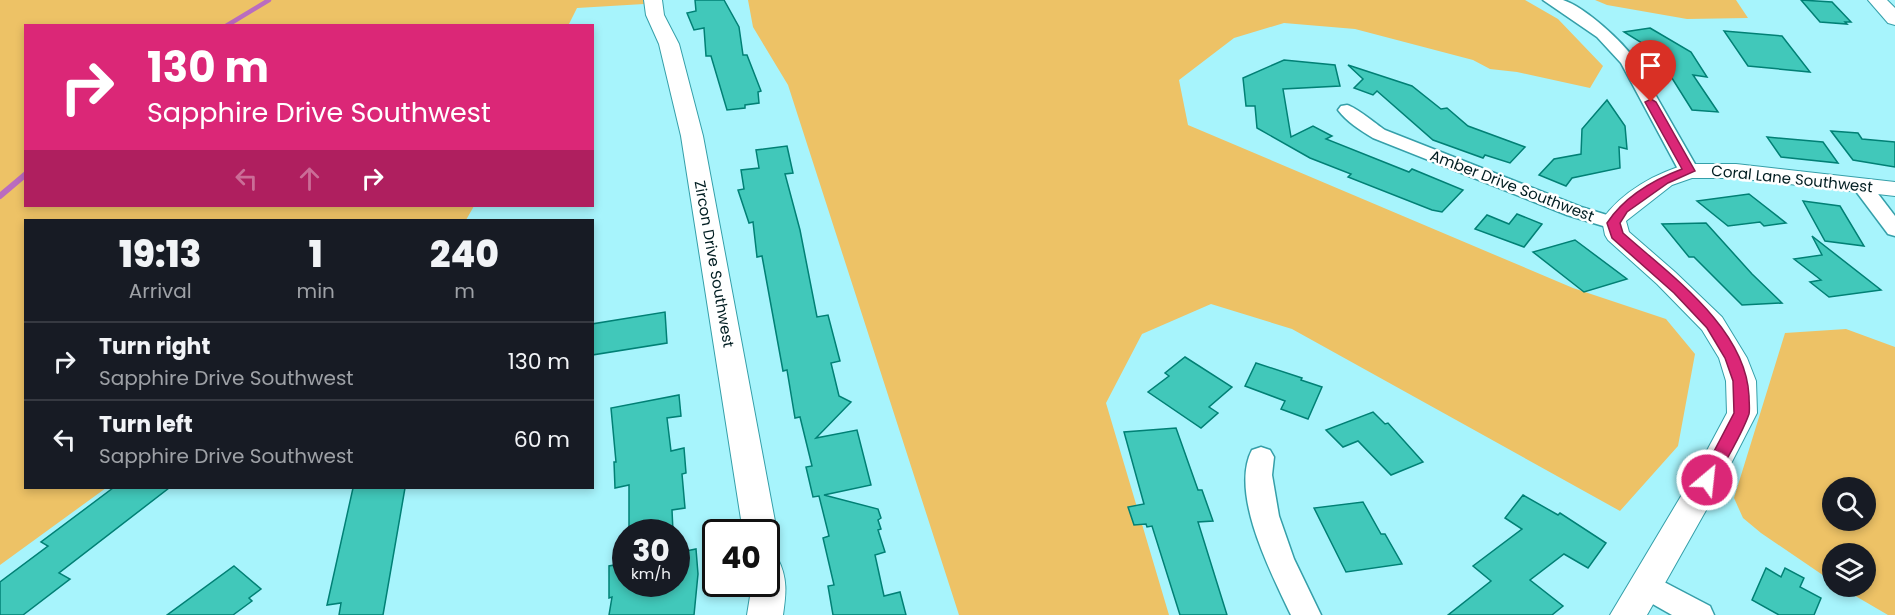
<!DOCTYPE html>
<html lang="en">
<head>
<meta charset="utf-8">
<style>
	:root { --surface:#171b24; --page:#20242c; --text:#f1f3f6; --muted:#9ea1a6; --line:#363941 }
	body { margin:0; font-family:Poppins,sans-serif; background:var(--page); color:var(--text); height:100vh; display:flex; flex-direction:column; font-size:22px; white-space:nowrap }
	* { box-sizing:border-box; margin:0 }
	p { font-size:20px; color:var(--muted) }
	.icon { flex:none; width:33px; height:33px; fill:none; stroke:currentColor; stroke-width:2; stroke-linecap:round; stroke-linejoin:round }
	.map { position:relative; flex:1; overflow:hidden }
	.details { position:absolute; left:24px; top:219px; width:570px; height:270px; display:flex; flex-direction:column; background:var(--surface); border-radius:0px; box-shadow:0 3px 9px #0003 }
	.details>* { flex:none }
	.banner { position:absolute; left:24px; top:24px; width:570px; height:183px; border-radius:0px; box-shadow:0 3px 9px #0003; background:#db2777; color:#fff; overflow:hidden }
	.buttons { position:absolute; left:1822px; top:477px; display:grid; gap:12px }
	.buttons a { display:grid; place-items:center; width:54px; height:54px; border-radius:50%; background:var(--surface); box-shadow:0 3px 9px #0003; font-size:30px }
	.speed { position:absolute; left:612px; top:519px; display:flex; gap:12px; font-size:30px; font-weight:700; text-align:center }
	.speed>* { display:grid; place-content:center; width:78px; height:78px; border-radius:50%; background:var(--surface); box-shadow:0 3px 9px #0003; line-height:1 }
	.speed small { font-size:15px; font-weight:400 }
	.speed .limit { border:3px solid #111; border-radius:9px; background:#fff; color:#111 }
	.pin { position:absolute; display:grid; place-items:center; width:51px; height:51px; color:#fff; margin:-62px -26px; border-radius:50% 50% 50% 0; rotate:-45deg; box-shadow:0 0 6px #0007 }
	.pin .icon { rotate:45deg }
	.me { position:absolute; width:66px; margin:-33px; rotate:28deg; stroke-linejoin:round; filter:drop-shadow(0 0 4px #0008) }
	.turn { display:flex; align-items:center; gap:21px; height:126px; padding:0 24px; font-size:27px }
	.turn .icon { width:78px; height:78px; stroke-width:2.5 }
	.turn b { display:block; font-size:42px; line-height:51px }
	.lanes { display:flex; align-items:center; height:57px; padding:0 24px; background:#0003; justify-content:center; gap:30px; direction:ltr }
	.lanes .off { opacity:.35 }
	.eta { display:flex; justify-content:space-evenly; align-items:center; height:102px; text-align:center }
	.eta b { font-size:36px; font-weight:800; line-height:42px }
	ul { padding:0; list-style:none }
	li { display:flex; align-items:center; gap:18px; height:78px; padding:0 24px; border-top:2px solid var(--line) }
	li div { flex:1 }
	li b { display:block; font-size:22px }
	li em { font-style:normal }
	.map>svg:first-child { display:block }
	.green { fill:#edc266; fill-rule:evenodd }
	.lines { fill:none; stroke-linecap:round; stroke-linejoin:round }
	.stream-far1 { stroke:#ba6cbf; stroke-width:4.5 }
	.stream { stroke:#ba6cbf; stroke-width:6 }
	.building { fill:#41c8ba; stroke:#018075; stroke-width:1.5 }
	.minor-casing { stroke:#359fa9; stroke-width:3 }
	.tertiary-casing { stroke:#359fa9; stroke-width:2 }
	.minor { fill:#fff; fill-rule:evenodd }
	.tertiary { fill:#fff; fill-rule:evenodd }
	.route { fill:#db2777; stroke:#8e194d; stroke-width:1.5 }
	.labels { text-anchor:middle; stroke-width:5; stroke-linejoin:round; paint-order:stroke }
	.street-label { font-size:15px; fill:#001d21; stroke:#fff }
</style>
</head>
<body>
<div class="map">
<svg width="1895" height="615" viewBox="0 0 1895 615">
	<rect width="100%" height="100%" fill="#a7f4fc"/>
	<g class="green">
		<polygon points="0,0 643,0 644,4 577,8 568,26 26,26 26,206 474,206 466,220 26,220 26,488 106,488 0,565"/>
		<polygon points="748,0 1525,0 1558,19 1603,66 1590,88 1517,72 1490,69 1473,60 1355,29 1284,23 1234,38 1179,80 1188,125 1573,288 1666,319 1695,354 1678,446 1620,511 1292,329 1211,304 1142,334 1106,403 1169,615 959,615 788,85 753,27"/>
		<polygon points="1595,0 1736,0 1748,18 1687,19 1607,5"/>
		<path d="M 1846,329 L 1895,347 L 1895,615 L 1888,615 L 1840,587 L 1866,586 L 1866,554 L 1833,554 L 1833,582 L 1761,533 L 1743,518 L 1734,498 L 1785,333 ZM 1833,488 L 1866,488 L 1866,520 L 1833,520 Z"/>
	</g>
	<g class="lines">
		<polyline class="stream-far1" points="226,26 269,0"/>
		<polyline class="stream" points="0,196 26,174"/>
	</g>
	<g class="building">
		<polygon points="695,0 724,0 739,27 743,55 747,55 761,91 758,92 759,103 745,105 745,108 727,110 711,56 706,56 704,28 694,30 687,13 696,11"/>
		<polygon points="1801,0 1832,2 1851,22 1845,22 1847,24 1820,22"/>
		<polygon points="1650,28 1691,52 1707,77 1693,75 1718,112 1692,110 1655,51 1624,32"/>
		<polygon points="1724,31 1782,36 1810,72 1748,66"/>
		<polygon points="1284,60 1335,65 1340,86 1283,89 1291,137 1313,126 1332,136 1326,139 1409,172 1412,169 1463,190 1442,212 1432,210 1348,177 1351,174 1310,158 1257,128 1255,106 1246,106 1243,78"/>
		<polygon points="1348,65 1412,86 1441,109 1447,108 1468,126 1525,147 1510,163 1485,155 1483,158 1433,140 1377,91 1373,95 1354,88 1363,79"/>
		<polygon points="1607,100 1625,126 1627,149 1619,147 1620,168 1572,178 1566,186 1539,175 1554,159 1581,154 1582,129"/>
		<polygon points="1831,131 1858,133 1862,139 1895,142 1895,167 1853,160"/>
		<polygon points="1767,137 1823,142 1838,163 1781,157"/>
		<polygon points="787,146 793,173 785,174 800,230 817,317 828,315 840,361 831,363 839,396 851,402 816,438 857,430 871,485 824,495 878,509 881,518 878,520 881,529 878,530 885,552 875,555 884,596 900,592 906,615 833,615 828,586 834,585 823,538 829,536 819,496 813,497 806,467 812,466 800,417 795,418 787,370 783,371 762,256 757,257 753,222 749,223 738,190 744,189 741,170 759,168 756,150"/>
		<polygon points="1749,194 1786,223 1764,226 1760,222 1728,226 1697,201"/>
		<polygon points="1803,201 1840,206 1864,246 1825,241"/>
		<polygon points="1517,214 1542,224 1524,247 1475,229 1487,215 1509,224"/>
		<polygon points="1706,223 1752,274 1782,303 1742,305 1694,257 1689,257 1662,224"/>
		<polygon points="1812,236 1881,290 1829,297 1810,282 1821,280 1794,259 1822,255"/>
		<polygon points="1575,240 1627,279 1584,292 1533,252"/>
		<polygon points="665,312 667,343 592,355 592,324"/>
		<polygon points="1185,357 1232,387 1209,407 1218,413 1201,428 1148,392 1169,376 1165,373"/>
		<polygon points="1256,363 1302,378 1301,380 1322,387 1308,419 1281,409 1285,401 1245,386"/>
		<polygon points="679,395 681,416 667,418 671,451 684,448 686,473 682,474 685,508 672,510 673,532 629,532 629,485 615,488 614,462 616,462 611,408"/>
		<polygon points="1373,412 1385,424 1388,423 1423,462 1391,475 1358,441 1343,447 1326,430"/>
		<polygon points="1176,428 1198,490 1202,490 1213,521 1198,522 1227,615 1180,615 1152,526 1147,527 1146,524 1134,525 1128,507 1144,504 1124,432"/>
		<polygon points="113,488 169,488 59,573 70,579 23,615 0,615 0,582 48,546 41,542"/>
		<polygon points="353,488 405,488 383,615 339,615 341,603 327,605"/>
		<polygon points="1523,495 1558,515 1560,513 1606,543 1588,568 1564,554 1530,580 1563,606 1552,615 1448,615 1491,581 1473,566 1522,529 1505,518"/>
		<polygon points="1363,502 1381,534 1385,534 1402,564 1346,572 1314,508"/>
		<polygon points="696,549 698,574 694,615 609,615 612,597 609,598 609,566 626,563 626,584 676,584 676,553"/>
		<polygon points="234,566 261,589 249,598 252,601 233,615 167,615"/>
		<polygon points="1766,568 1781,577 1785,568 1804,578 1800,587 1821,598 1814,615 1779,615 1752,600"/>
	</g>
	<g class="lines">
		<g class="minor-casing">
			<g id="minor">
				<path d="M 1543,0 C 1549,0 1557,0 1563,0 C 1585,7 1623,42 1636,61 L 1699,171 L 1696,175 L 1682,175 L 1679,171 L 1621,63 L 1597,37 Z"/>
				<path d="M 1347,105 C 1356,107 1376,124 1385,130 L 1581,207 L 1620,219 L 1623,223 L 1620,227 L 1613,229 L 1567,215 L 1373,138 C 1360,130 1347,122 1338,110 L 1341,106 Z"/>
				<polygon points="1862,180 1869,182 1895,216 1895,236 1888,234 1852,186 1855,182"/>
				<path d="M 1261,447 L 1270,450 L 1274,457 L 1272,475 L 1279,516 L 1294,559 L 1321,615 L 1291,615 C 1272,575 1229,493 1252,450 Z"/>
				<polygon points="1645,572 1710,606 1714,615 1672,615 1635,594 1630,585 1635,576"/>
			</g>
		</g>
		<g class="tertiary-casing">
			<g id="tertiary">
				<polygon points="644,0 662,0 664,15 679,44 703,136 777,532 772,542 766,544 766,532 743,532 681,136 659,44 646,15"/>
				<polygon points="1868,0 1887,0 1895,8 1895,25 1888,23"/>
				<path d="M 1689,164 L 1736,164 L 1895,182 L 1895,196 L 1736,178 L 1692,178 L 1672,185 L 1626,221 L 1629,232 L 1675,272 L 1722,317 L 1747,358 L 1756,381 L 1757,413 L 1718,489 L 1647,615 L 1610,615 L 1696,471 L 1727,413 L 1726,381 L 1719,358 L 1702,330 L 1657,284 L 1608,240 L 1605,235 L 1602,220 C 1621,192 1657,172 1689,164 Z"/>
				<path d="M 766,554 L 778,559 C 788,579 786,594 783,615 L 747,615 L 752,584 L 766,584 Z"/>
			</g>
		</g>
		<use href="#minor" class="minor"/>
		<use href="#tertiary" class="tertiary"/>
	</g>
	<path class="route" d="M 1651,99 L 1656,102 L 1695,171 L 1668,183 L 1627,212 L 1620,223 L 1623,233 C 1670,275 1746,328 1749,396 C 1749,402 1750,409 1749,414 C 1741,437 1724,463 1713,484 L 1707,486 L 1702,484 L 1699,480 L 1734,413 L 1733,381 L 1725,358 L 1707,328 L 1674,293 L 1612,238 L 1607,223 C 1624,197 1653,180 1682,169 L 1645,102 Z"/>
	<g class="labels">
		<g class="street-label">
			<text transform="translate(1792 179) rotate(6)" y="5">Coral Lane Southwest</text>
			<text transform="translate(1512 186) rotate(21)" y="5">Amber Drive Southwest</text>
			<text transform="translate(714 264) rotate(80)" y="5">Zircon Drive Southwest</text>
		</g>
	</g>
</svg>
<div class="buttons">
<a><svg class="icon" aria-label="search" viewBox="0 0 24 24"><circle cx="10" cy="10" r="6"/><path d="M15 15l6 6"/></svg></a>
<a><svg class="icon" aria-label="layers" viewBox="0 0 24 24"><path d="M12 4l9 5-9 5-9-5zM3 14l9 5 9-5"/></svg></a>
</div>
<div class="speed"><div>30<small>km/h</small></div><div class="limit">40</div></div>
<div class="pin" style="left:1651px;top:102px;background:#d93025"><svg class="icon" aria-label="arrive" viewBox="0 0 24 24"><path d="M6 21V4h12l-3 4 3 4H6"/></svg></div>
<svg class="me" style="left:1707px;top:480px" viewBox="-20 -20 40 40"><circle r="17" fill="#db2777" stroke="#fff" stroke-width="3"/><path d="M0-11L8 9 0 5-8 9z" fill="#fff"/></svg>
<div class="banner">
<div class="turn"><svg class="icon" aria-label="right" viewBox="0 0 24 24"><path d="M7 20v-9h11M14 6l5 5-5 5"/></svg><div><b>130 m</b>Sapphire Drive Southwest</div></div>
<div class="lanes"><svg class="icon off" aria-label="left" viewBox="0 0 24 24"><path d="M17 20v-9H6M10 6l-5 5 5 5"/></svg><svg class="icon off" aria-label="ahead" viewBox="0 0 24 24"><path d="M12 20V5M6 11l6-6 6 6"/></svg><svg class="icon" aria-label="right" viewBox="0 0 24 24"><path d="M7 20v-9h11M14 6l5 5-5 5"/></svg></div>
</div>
<section class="details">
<div class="eta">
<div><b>19:13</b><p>Arrival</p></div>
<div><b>1</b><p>min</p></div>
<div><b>240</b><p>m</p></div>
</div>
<ul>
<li><svg class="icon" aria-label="right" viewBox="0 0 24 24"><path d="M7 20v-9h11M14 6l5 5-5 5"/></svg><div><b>Turn right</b><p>Sapphire Drive Southwest</p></div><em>130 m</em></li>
<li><svg class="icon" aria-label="left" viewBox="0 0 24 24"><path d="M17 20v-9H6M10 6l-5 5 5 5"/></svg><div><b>Turn left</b><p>Sapphire Drive Southwest</p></div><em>60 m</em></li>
</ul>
</section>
</div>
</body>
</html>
